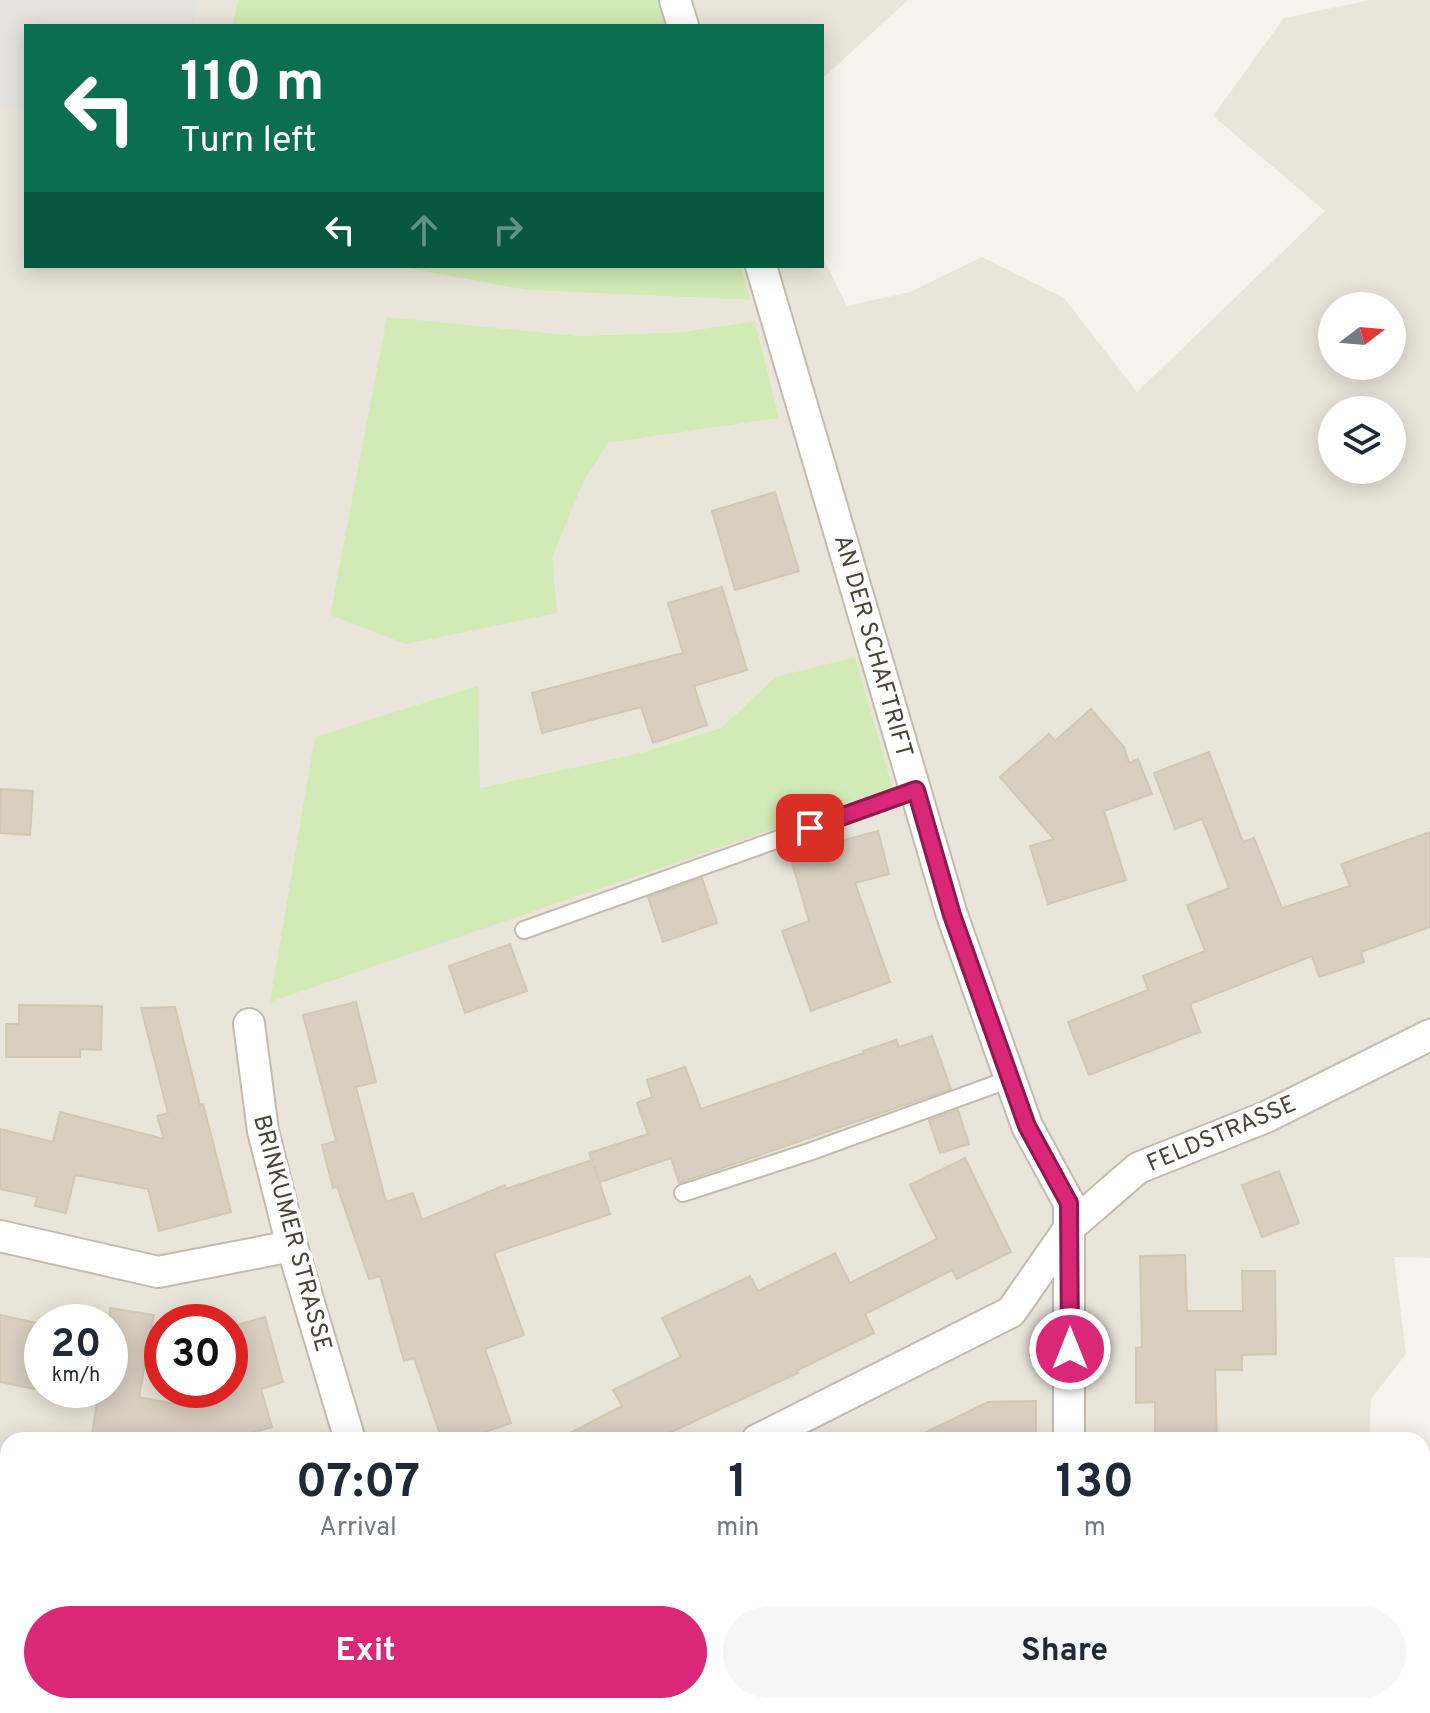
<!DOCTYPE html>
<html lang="en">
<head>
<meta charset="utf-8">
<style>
	:root { --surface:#fff; --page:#f6f6f7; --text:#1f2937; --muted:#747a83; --accent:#db2777 }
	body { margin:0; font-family:Overpass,sans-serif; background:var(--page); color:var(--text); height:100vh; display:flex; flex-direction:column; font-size:30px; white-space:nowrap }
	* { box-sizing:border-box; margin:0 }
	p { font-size:26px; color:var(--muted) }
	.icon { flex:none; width:44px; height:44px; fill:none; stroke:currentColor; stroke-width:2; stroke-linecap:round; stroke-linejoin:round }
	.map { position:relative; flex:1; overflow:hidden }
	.drawer { position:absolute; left:0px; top:1432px; width:1430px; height:282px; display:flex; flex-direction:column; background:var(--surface); border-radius:24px 24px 0 0; box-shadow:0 4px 20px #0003 }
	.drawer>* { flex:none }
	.hud { position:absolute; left:24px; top:24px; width:800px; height:244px; border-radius:0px; box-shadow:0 4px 20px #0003; background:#0b6e4f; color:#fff; overflow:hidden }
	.needle { width:52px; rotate:74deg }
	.fabs { position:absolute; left:1318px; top:292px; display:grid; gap:16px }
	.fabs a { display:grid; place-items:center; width:88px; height:88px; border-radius:50%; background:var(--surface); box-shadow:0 4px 20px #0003; font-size:40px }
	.speed { position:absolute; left:24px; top:1304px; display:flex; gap:16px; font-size:40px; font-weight:700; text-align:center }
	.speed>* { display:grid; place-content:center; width:104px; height:104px; border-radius:50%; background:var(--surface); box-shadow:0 4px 20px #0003; line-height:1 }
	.speed small { font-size:20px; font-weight:400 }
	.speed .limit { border:12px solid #d22; background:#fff; color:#111 }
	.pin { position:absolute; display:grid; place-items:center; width:68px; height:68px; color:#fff; margin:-34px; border-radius:16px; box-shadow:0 4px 12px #0006 }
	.me { position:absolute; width:88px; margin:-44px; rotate:0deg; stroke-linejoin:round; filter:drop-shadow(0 0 6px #0008) }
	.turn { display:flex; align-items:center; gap:28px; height:168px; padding:0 24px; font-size:36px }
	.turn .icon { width:104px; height:104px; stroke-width:2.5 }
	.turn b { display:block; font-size:56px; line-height:68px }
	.lanes { display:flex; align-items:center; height:76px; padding:0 24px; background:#0003; justify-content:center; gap:40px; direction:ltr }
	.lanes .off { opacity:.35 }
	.eta { display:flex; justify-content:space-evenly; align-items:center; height:136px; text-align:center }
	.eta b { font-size:48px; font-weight:700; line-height:56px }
	.action { display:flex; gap:16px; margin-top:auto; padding:16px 24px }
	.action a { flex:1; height:92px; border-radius:48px; background:var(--accent); color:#fff; font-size:32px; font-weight:700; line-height:92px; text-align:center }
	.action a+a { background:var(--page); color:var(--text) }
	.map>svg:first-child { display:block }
	.residential { fill:#eae5da; fill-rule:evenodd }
	.green { fill:#d2eab5 }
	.parking { fill:#e5e3e0 }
	.building { fill:#d8cfc1; stroke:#d3c7b4; stroke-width:2 }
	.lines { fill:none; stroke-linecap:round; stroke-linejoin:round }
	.service-casing { stroke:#c2bbae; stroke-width:20 }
	.minor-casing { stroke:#c2bbae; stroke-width:34 }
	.service { stroke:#fff; stroke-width:16 }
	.minor { stroke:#fff; stroke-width:30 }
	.route-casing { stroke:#8e194d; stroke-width:20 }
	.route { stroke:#db2777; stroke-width:14 }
	.labels { text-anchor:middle; stroke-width:8; stroke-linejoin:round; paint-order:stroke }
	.street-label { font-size:24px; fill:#4b4439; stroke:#fff }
</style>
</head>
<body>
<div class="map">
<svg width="1430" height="1713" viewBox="0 0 1430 1713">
	<rect width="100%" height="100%" fill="#f6f3ec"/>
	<g class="residential">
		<path d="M 0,0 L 238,0 L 232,26 L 26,26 L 26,266 L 395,266 L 525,290 L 749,300 L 741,266 L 822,266 L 822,256 L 847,306 L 910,292 L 982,257 L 1064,298 L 1137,392 L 1325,211 L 1213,116 L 1284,18 L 1370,0 L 1430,0 L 1430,1258 L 1394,1257 L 1406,1354 L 1371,1399 L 1369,1440 L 8,1440 L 8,1706 L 1356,1706 L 1356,1713 L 0,1713 ZM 1332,306 L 1392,306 L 1392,366 L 1332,366 ZM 388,318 L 579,336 L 681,332 L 755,321 L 779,418 L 608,443 L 584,481 L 552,558 L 330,615 ZM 1332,410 L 1392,410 L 1392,470 L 1332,470 ZM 855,657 L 893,788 L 270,1001 L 478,686 L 479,788 L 644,752 L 721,728 L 775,677 ZM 42,1322 L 110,1322 L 110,1390 L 42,1390 ZM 162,1322 L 230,1322 L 230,1390 L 162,1390 Z"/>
		<polygon points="659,0 908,0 822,79 822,26 668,26"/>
	</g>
	<g class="green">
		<polygon points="238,0 659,0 668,26 232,26"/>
		<polygon points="395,266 741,266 750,300 525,290"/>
		<polygon points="387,317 579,336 681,332 755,321 779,418 608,443 584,481 552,558 557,613 406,644 330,615"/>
		<polygon points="855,657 893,788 270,1002 315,737 478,686 480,788 644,752 721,728 775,677"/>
	</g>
	<polygon class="parking" points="0,0 198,0 192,26 26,26 26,109 0,107"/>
	<g class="building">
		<polygon points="775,492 799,571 735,590 712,511"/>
		<polygon points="722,587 747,670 694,686 707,725 653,743 641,707 542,733 532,693 683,653 668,603"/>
		<polygon points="1091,709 1124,747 1129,763 1138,759 1152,794 1104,811 1126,880 1048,904 1030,846 1054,839 1000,777 1049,734 1055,741"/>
		<polygon points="1209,752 1243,842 1254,838 1282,908 1350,886 1341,864 1430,832 1430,927 1361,952 1364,962 1319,977 1312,956 1190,1004 1200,1032 1089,1075 1068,1022 1148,990 1143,976 1205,951 1187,905 1229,888 1202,819 1175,829 1154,773"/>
		<polygon points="1,789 33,791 30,835 0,833"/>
		<polygon points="878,831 889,874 855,883 890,982 811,1011 782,931 809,921 792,863 824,854 822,846"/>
		<polygon points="702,878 717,923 663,942 648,897"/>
		<polygon points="510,944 527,991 465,1013 449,966"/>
		<polygon points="356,1002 376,1082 356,1087 386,1202 413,1193 422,1220 505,1185 506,1189 592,1160 589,1153 648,1134 637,1103 652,1097 647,1080 685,1067 701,1109 864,1053 863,1051 896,1040 899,1047 932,1036 951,1089 679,1183 671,1158 600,1182 594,1166 610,1214 494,1253 524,1335 485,1349 511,1423 462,1440 442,1440 414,1358 404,1361 380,1276 369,1279 337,1186 333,1188 322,1145 336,1141 303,1015"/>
		<polygon points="19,1005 102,1006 101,1050 80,1049 80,1057 6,1057 6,1024 19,1024"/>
		<polygon points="175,1007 200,1105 203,1104 231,1212 159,1231 148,1189 75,1175 66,1213 35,1206 37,1197 0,1189 0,1129 53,1142 60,1112 164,1139 157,1116 168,1113 141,1008"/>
		<polygon points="958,1110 969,1144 940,1153 929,1120"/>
		<polygon points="965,1158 1011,1252 957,1279 952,1270 865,1314 874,1333 796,1371 798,1373 654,1440 557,1440 622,1406 613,1390 681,1357 662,1318 750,1276 758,1291 835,1253 850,1283 937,1239 910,1185"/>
		<polygon points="1279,1171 1299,1223 1262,1237 1242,1185"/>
		<polygon points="1185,1255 1187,1311 1243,1311 1242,1271 1275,1271 1276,1354 1242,1355 1242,1370 1215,1370 1217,1440 1155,1440 1155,1402 1136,1403 1136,1348 1142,1347 1140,1256"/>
		<polygon points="110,1308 154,1315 139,1397 179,1405 230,1390 230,1327 265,1317 283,1382 261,1389 272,1427 228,1440 91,1440 99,1390 110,1390"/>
		<polygon points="0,1315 42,1324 42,1356 35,1389 0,1382"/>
		<polygon points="1036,1401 1036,1440 910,1440 988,1402"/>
	</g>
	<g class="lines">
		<g class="service-casing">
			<g id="service">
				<polyline points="524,930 916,790"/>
				<polyline points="683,1193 809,1152 1010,1079"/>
				<polyline points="399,1706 401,1713"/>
			</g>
		</g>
		<g class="minor-casing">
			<g id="minor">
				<polyline points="675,0 683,26"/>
				<polyline points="761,266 952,915 1027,1126 1069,1203 1069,1440"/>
				<polyline points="249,1024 263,1131 292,1246 350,1440"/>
				<polyline points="0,1236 158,1272 292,1246"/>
				<polyline points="757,1440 1011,1312 1070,1227 1138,1168 1266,1117 1430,1035"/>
				<polyline points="212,1713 224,1706"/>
				<polyline points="1068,1713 1068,1706"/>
			</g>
		</g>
		<use href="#service" class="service"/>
		<use href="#minor" class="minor"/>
	</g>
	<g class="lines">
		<g class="route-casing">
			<polyline id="route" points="810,828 916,790 952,915 1027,1126 1069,1203 1070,1349"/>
		</g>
		<use href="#route" class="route"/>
	</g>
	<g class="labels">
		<g class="street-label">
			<text transform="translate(874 646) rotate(74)" y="8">AN DER SCHAFTRIFT</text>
			<text transform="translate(1221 1133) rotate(-23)" y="8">FELDSTRASSE</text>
			<text transform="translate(293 1233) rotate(75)" y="8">BRINKUMER STRASSE</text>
		</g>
	</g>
</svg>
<div class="fabs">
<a><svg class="needle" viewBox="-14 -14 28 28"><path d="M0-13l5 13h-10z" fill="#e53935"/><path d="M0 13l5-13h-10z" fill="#747a83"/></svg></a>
<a><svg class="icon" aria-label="layers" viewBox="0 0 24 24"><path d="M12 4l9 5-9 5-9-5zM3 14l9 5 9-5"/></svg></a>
</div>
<div class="speed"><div>20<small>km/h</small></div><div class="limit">30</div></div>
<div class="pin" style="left:810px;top:828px;background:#d93025"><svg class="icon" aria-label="arrive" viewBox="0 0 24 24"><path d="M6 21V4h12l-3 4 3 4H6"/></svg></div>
<svg class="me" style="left:1070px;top:1349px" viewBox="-20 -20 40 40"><circle r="17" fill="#db2777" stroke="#fff" stroke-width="3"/><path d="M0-11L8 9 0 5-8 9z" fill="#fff"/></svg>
<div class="hud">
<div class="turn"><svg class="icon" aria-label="left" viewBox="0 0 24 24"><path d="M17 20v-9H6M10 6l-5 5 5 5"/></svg><div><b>110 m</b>Turn left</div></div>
<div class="lanes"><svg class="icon" aria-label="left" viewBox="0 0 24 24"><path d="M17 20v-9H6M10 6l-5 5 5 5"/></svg><svg class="icon off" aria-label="ahead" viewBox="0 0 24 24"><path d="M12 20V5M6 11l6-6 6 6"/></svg><svg class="icon off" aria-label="right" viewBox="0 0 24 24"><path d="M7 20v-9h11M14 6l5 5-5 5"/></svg></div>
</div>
<section class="drawer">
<div class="eta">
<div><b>07:07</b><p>Arrival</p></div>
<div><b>1</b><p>min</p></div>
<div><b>130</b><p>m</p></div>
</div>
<div class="action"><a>Exit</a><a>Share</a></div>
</section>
</div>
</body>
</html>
